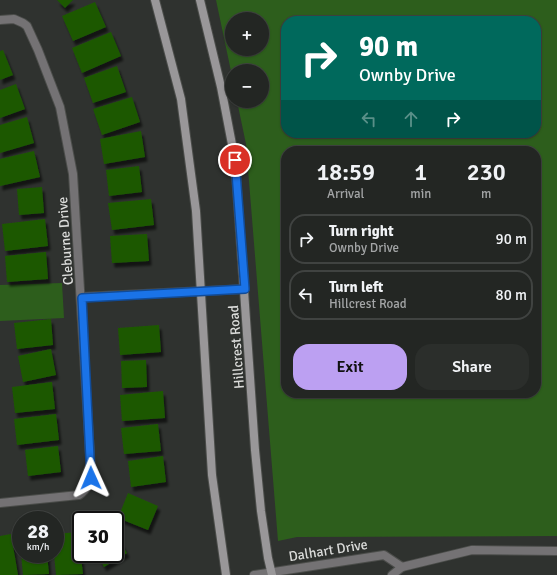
<!DOCTYPE html>
<html lang="en">
<head>
<meta charset="utf-8">
<style>
	:root { --surface:#232623; --page:#2b2e2b; --text:#f1f3f6; --muted:#a3a5a6; --line:#404341; --accent:#bca0f2 }
	body { margin:0; font-family:Signika,sans-serif; background:var(--page); color:var(--text); height:100vh; display:flex; flex-direction:column; font-size:15px; white-space:nowrap }
	* { box-sizing:border-box; margin:0 }
	p { font-size:13px; color:var(--muted) }
	.icon { flex:none; width:22px; height:22px; fill:none; stroke:currentColor; stroke-width:2; stroke-linecap:round; stroke-linejoin:round }
	.map { position:relative; flex:1; overflow:hidden }
	.drawer { position:absolute; left:281px; top:146px; width:260px; height:252px; display:flex; flex-direction:column; background:var(--surface); border-radius:16px; box-shadow:0 1px 3px #0004,0 0 0 1px var(--line) }
	.drawer>* { flex:none }
	.hud { position:absolute; left:281px; top:16px; width:260px; height:122px; border-radius:16px; box-shadow:0 1px 3px #0004,0 0 0 1px var(--line); background:#00695c; color:#fff; overflow:hidden }
	.fabs { position:absolute; left:225px; top:12px; display:grid; gap:8px }
	.fabs a { display:grid; place-items:center; width:44px; height:44px; border-radius:50%; background:var(--surface); box-shadow:0 1px 3px #0004,0 0 0 1px var(--line); font-size:20px }
	.speed { position:absolute; left:12px; top:511px; display:flex; gap:8px; font-size:20px; font-weight:700; text-align:center }
	.speed>* { display:grid; place-content:center; width:52px; height:52px; border-radius:50%; background:var(--surface); box-shadow:0 1px 3px #0004,0 0 0 1px var(--line); line-height:1 }
	.speed small { font-size:10px; font-weight:400 }
	.speed .limit { border:2px solid #111; border-radius:6px; background:#fff; color:#111 }
	.pin { position:absolute; display:grid; place-items:center; width:34px; height:34px; color:#fff; margin:-17px; border:2px solid #fff; border-radius:50%; box-shadow:0 1px 4px #0007 }
	.me { position:absolute; width:44px; margin:-22px; rotate:359deg; stroke-linejoin:round; filter:drop-shadow(0 0 3px #0008) }
	.turn { display:flex; align-items:center; gap:14px; height:84px; padding:0 12px; font-size:18px }
	.turn .icon { width:52px; height:52px; stroke-width:2.5 }
	.turn b { display:block; font-size:28px; line-height:34px }
	.lanes { display:flex; align-items:center; height:38px; padding:0 12px; background:#0003; justify-content:center; gap:20px; direction:ltr }
	.lanes .off { opacity:.35 }
	.eta { display:flex; justify-content:space-evenly; align-items:center; height:68px; text-align:center }
	.eta b { font-size:24px; font-weight:600; line-height:28px }
	.primary-button { display:flex; gap:8px; margin-top:auto; padding:8px 12px }
	.primary-button a { flex:1; height:46px; border-radius:16px; background:var(--accent); color:#111; font-size:16px; font-weight:600; line-height:46px; text-align:center }
	.primary-button a+a { background:var(--page); color:var(--text) }
	ul { padding:0; list-style:none }
	li { display:flex; align-items:center; gap:12px; height:50px; margin:0 8px 6px; padding:0 4px; border:2px solid var(--line); border-radius:16px }
	li div { flex:1 }
	li b { display:block; font-size:15px }
	li em { font-style:normal }
	.map>svg:first-child { display:block }
	.green { fill:#2d5e1c; fill-rule:evenodd }
	.building { fill:#1d5900; filter:url(#shadow) }
	.lines { fill:none; stroke-linecap:round; stroke-linejoin:round }
	.minor-casing { stroke:#4b4d4a; stroke-width:10 }
	.secondary-casing { stroke:#4b4d4a; stroke-width:10 }
	.minor { stroke:#747274; stroke-width:8 }
	.secondary { stroke:#999799; stroke-width:8 }
	.route-casing { stroke:#114b97; stroke-width:10 }
	.route { stroke:#1a73e8; stroke-width:7 }
	.labels { text-anchor:middle; stroke-width:3; stroke-linejoin:round; paint-order:stroke }
	.street-label { font-size:14px; fill:#dbdcda; stroke:#2f322f }
</style>
</head>
<body>
<div class="map">
<svg width="557" height="575" viewBox="0 0 557 575">
	<defs>
		<filter id="shadow"><feDropShadow dx="2.5" dy="4.5" stdDeviation="1" flood-color="#0009"/></filter>
	</defs>
	<rect width="100%" height="100%" fill="#2f322f"/>
	<g class="green">
		<path d="M 216,0 L 557,0 L 557,536 L 297,537 L 278,541 L 246,144 L 237,101 L 262,101 L 262,71 L 232,71 L 232,76 ZM 232,19 L 262,19 L 262,49 L 232,49 ZM 286,21 L 536,21 L 536,133 L 286,133 ZM 286,151 L 536,151 L 536,393 L 286,393 Z"/>
		<polygon points="62,283 64,318 0,321 0,285"/>
	</g>
	<g class="building">
		<polygon points="57,0 73,0 65,8"/>
		<polygon points="95,2 106,27 73,41 62,16"/>
		<polygon points="111,32 121,56 82,73 72,48"/>
		<polygon points="3,50 13,75 0,80 0,51"/>
		<polygon points="117,66 126,92 93,103 84,78"/>
		<polygon points="16,84 25,109 0,118 0,90"/>
		<polygon points="132,97 140,122 102,135 93,109"/>
		<polygon points="27,117 34,143 0,153 0,125"/>
		<polygon points="141,131 145,157 104,164 100,139"/>
		<polygon points="34,151 40,177 0,186 0,159"/>
		<polygon points="139,166 142,192 109,196 106,170"/>
		<polygon points="42,187 44,213 19,215 17,189"/>
		<polygon points="151,199 154,225 112,230 108,203"/>
		<polygon points="45,219 48,246 5,251 2,224"/>
		<polygon points="147,234 149,261 112,263 110,236"/>
		<polygon points="46,252 48,279 7,282 5,256"/>
		<polygon points="51,319 53,345 17,349 14,323"/>
		<polygon points="159,325 161,352 120,355 118,328"/>
		<polygon points="51,349 56,375 23,382 18,356"/>
		<polygon points="146,360 147,387 122,388 121,361"/>
		<polygon points="52,382 55,409 15,413 12,387"/>
		<polygon points="163,391 165,418 122,421 120,395"/>
		<polygon points="56,414 59,440 17,445 14,419"/>
		<polygon points="158,424 161,451 124,454 121,428"/>
		<polygon points="58,446 61,472 28,476 25,450"/>
		<polygon points="163,456 166,482 131,487 128,461"/>
		<polygon points="128,493 158,506 148,530 118,518"/>
		<polygon points="78,532 83,574 56,575 54,554 55,554 55,534"/>
		<polygon points="115,532 127,553 104,567 97,554 115,554"/>
		<polygon points="11,534 18,575 0,575 0,536"/>
		<polygon points="21,554 47,554 49,574 23,575"/>
	</g>
	<g class="lines">
		<g class="minor-casing">
			<g id="minor">
				<path d="M 0,20 L 14,19 L 23,23 L 27,26 L 38,50 L 60,107 L 73,174 L 91,471 C 91,481 88,489 79,495 L 0,503"/>
				<polyline points="82,297 245,289"/>
				<polyline points="254,575 384,555 402,567"/>
				<polyline points="392,575 402,567 472,550 557,551"/>
			</g>
		</g>
		<g class="secondary-casing">
			<g id="secondary">
				<polyline points="155,0 181,99 196,211 212,475 226,575"/>
				<polyline points="200,0 221,87 235,160 255,450 261,511 268,558 272,575"/>
			</g>
		</g>
		<use href="#minor" class="minor"/>
		<use href="#secondary" class="secondary"/>
	</g>
	<g class="lines">
		<g class="route-casing">
			<polyline id="route" points="91,478 82,298 245,289 235,160"/>
		</g>
		<use href="#route" class="route"/>
	</g>
	<g class="labels">
		<g class="street-label">
			<text transform="translate(65 241) rotate(-94)" y="5">Cleburne Drive</text>
			<text transform="translate(236 347) rotate(-94)" y="5">Hillcrest Road</text>
			<text transform="translate(328 550) rotate(-9)" y="5">Dalhart Drive</text>
		</g>
	</g>
</svg>
<div class="fabs">
<a>+</a>
<a>−</a>
</div>
<div class="speed"><div>28<small>km/h</small></div><div class="limit">30</div></div>
<div class="pin" style="left:235px;top:160px;background:#d93025"><svg class="icon" aria-label="arrive" viewBox="0 0 24 24"><path d="M6 21V4h12l-3 4 3 4H6"/></svg></div>
<svg class="me" style="left:91px;top:478px" viewBox="-20 -20 40 40"><path d="M0-17L14 15 0 8-14 15z" fill="#1a73e8" stroke="#fff" stroke-width="4"/></svg>
<div class="hud">
<div class="turn"><svg class="icon" aria-label="right" viewBox="0 0 24 24"><path d="M7 20v-9h11M14 6l5 5-5 5"/></svg><div><b>90 m</b>Ownby Drive</div></div>
<div class="lanes"><svg class="icon off" aria-label="left" viewBox="0 0 24 24"><path d="M17 20v-9H6M10 6l-5 5 5 5"/></svg><svg class="icon off" aria-label="ahead" viewBox="0 0 24 24"><path d="M12 20V5M6 11l6-6 6 6"/></svg><svg class="icon" aria-label="right" viewBox="0 0 24 24"><path d="M7 20v-9h11M14 6l5 5-5 5"/></svg></div>
</div>
<section class="drawer">
<div class="eta">
<div><b>18:59</b><p>Arrival</p></div>
<div><b>1</b><p>min</p></div>
<div><b>230</b><p>m</p></div>
</div>
<ul>
<li><svg class="icon" aria-label="right" viewBox="0 0 24 24"><path d="M7 20v-9h11M14 6l5 5-5 5"/></svg><div><b>Turn right</b><p>Ownby Drive</p></div><em>90 m</em></li>
<li><svg class="icon" aria-label="left" viewBox="0 0 24 24"><path d="M17 20v-9H6M10 6l-5 5 5 5"/></svg><div><b>Turn left</b><p>Hillcrest Road</p></div><em>80 m</em></li>
</ul>
<div class="primary-button"><a>Exit</a><a>Share</a></div>
</section>
</div>
</body>
</html>
